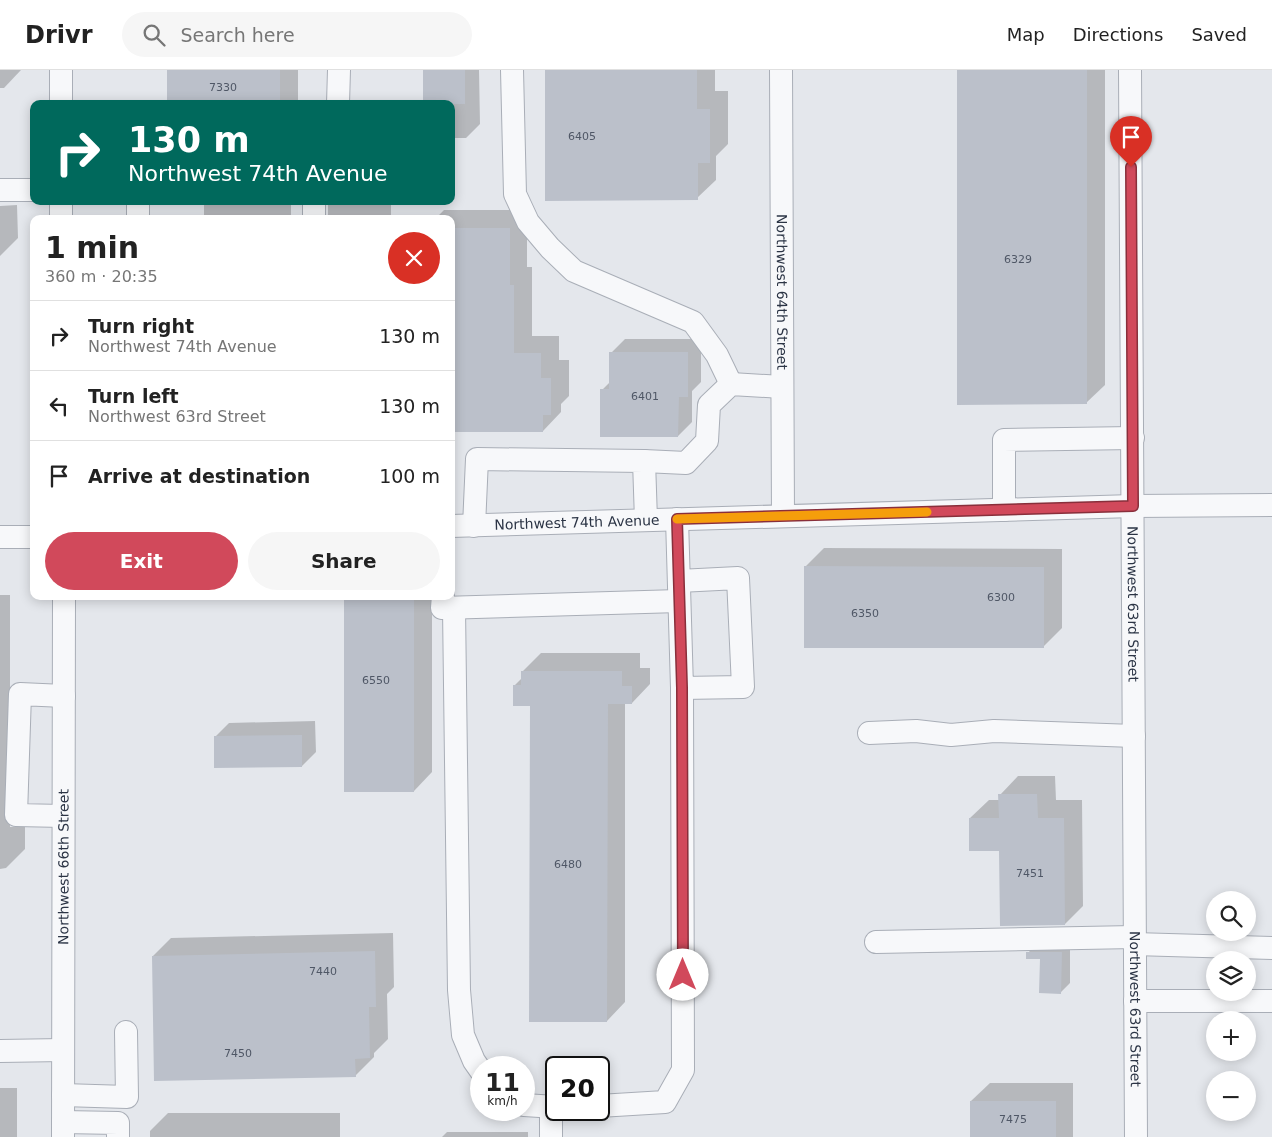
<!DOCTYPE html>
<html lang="en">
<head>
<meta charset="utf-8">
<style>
	:root { --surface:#fff; --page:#f6f6f6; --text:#222; --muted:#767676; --line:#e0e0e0; --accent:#d1495b }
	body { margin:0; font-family:"DejaVu Sans",sans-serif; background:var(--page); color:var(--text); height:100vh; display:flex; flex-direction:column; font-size:19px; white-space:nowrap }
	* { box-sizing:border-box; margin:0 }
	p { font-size:16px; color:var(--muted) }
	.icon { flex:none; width:28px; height:28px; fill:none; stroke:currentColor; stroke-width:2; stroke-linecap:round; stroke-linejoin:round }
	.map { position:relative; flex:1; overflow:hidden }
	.side { position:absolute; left:30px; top:145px; width:425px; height:385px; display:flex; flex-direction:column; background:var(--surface); border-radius:10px; box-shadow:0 2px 12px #0003 }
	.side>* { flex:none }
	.hud { position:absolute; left:30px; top:30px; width:425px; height:105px; border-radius:10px; box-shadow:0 2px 12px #0003; background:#00695c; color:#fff; overflow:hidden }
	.fabs { position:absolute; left:1206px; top:821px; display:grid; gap:10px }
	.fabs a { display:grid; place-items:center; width:50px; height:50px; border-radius:50%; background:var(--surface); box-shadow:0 2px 12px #0003; font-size:25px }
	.speed { position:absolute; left:470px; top:986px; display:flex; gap:10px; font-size:25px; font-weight:700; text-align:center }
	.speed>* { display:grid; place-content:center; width:65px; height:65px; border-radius:50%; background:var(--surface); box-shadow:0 2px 12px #0003; line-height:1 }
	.speed small { font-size:12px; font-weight:400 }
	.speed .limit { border:2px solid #111; border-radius:8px; background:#fff; color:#111 }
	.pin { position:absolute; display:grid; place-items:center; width:42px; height:42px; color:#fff; margin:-51px -21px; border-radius:50% 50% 50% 0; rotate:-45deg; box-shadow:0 0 5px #0007 }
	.pin .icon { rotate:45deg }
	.me { position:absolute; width:55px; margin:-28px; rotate:0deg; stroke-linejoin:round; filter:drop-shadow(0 0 4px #0008) }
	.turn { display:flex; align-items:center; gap:18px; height:105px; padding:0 15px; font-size:22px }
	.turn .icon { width:65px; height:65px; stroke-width:2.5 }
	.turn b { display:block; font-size:35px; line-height:42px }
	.round { display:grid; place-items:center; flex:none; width:52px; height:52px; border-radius:26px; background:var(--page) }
	.summary { display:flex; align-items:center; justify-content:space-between; height:85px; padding:0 15px }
	h1 { font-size:30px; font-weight:800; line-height:38px }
	.cta { display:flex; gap:10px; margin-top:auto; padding:10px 15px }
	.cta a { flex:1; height:58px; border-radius:30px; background:var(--accent); color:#fff; font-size:20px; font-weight:800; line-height:58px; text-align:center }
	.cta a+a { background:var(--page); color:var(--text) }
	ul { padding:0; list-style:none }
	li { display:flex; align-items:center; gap:15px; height:70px; padding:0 15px; border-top:1px solid var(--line) }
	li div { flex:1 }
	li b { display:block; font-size:19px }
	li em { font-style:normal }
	header { display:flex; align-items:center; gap:30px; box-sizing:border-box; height:70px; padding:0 25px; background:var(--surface); border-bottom:1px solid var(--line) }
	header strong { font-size:24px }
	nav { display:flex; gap:28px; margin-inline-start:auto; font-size:18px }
	.search { width:350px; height:45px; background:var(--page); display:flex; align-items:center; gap:12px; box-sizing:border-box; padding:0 18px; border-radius:28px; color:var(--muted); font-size:19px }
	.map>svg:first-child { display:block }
	.shadow { fill:#0003 }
	.building { fill:#bbc0ca }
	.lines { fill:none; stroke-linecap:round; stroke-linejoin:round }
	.minor-casing { stroke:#a9aeb7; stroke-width:24 }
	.minor { stroke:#f7f8fa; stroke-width:22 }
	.route-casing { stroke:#882f3b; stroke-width:12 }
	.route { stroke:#d1495b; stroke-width:9 }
	.slow { stroke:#f59e0b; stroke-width:9 }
	.labels { text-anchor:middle; stroke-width:4; stroke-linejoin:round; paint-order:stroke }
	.number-label { font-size:11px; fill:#4f5766 }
	.street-label { font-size:14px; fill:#2b3445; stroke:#f4f6f9 }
</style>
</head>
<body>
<header>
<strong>Drivr</strong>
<div class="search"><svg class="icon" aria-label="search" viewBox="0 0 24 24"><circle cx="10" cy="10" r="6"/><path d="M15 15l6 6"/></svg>Search here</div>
<nav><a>Map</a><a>Directions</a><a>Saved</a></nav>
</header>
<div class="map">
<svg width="1272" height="1067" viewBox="0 0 1272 1067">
	<rect width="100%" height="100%" fill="#e4e7ec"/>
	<g class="shadow">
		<polygon points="0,0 21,0 4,18 0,18"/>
		<rect x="168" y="0" width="130" height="34"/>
		<polygon points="424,0 479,0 480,54 466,68 451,68 451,34"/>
		<polygon points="546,0 715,0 715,21 728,21 728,74 716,86 716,110 697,128"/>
		<polygon points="959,0 1105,0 1105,315 1086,333"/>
		<rect x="204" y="131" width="87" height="18"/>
		<rect x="328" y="131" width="63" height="18"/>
		<polygon points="17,135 18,168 0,186 0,136"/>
		<polygon points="444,140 527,140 527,197 532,197 532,266 559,266 559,290 569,290 569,326 561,334 561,342 543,361 451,361 451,149 435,149"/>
		<polygon points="625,269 701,269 701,312 692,321 692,352 678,366 602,320 611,311 611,283"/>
		<polygon points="824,478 1062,479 1062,558 1043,577 805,497"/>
		<polygon points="0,525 10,525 10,757 25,757 25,779 6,798 0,799"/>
		<polygon points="346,526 432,526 432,702 414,721"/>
		<polygon points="541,583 640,583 640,598 650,598 650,614 632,633 625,633 625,932 607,951 531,634 514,616 522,608 522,602"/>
		<polygon points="315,651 316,682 302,696 215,667 229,653"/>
		<polygon points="1018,706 1055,706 1056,730 1082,730 1083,836 1065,854 1001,779 970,748 989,730 1000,730 1000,725"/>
		<polygon points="393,863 394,917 387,924 388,969 374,983 374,987 355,1006 153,886 171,868"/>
		<polygon points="1037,873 1070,873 1070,913 1061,922 1041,888 1028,883"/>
		<polygon points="990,1013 1073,1013 1073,1067 971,1067 971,1031"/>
		<rect x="0" y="1018" width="17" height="49"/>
		<polygon points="168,1043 340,1043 340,1067 150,1067 150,1061"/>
		<polygon points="447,1062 528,1062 528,1067 442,1067"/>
	</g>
	<g class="building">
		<rect x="167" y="0" width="113" height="34"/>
		<rect x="423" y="0" width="42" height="34"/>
		<polygon points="545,0 697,0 697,39 710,39 710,93 698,93 698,130 545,131"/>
		<polygon points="957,0 1087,0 1087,334 957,335"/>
		<polygon points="451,158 510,158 510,215 514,215 514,283 541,283 541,308 551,308 551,345 543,345 543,362 451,362"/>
		<polygon points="609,282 688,282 688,327 679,327 678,367 600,367 600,319 609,319"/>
		<polygon points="804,496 1044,497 1044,578 804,578"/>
		<rect x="344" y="526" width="70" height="196"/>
		<polygon points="521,601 622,601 622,616 632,616 632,634 608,634 607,952 529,952 530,636 513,636 513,615 521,615"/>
		<polygon points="302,665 302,697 214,698 214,666"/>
		<polygon points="998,724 1037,724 1038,748 1064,748 1065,855 1000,856 999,781 969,781 969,748 999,748"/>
		<polygon points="375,881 376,937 369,937 370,988 355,989 356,1007 154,1011 152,886"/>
		<polygon points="1026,882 1062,882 1061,924 1039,923 1040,889 1026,889"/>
		<rect x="970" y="1031" width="86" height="36"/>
	</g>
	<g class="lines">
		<g class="minor-casing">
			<g id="minor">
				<polyline points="61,0 61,34"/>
				<polyline points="512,0 515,124 528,152 550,178 574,201 693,252 717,285 731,314"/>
				<path id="s1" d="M 781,0 L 783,446"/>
				<path id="s2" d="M 1130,0 L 1136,1067"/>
				<polyline points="338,34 339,0"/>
				<polyline points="0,120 34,120"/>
				<polyline points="61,131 61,149"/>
				<polyline points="314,131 314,149"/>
				<polyline points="138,149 138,131"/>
				<polyline points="644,391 686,393 707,371 709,335 731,314 782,317"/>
				<polyline points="1004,440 1004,370 1133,368"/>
				<polyline points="677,449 682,618 743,617 738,508 679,511"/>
				<path id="s3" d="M 451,456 L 1133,436 L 1272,435"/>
				<polyline points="474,456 477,389 644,391 646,450"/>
				<polyline points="0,467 34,467"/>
				<polyline points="443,526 442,538 679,531"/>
				<polyline points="454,538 459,920 463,965 474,991 481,1001"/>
				<polyline points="869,663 916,661 951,665 994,661 1134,666"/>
				<polyline points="63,746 16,745 20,624 64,626"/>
				<polyline points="876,872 1134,867"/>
				<polyline points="1134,874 1272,878"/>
				<polyline points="1135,931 1272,931"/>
				<polyline points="0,981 63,980"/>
				<polyline points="63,1025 127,1027 126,962"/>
				<polyline points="524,1035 556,1037"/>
				<polyline points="599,1036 665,1032 683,1000 682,618"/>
				<polyline points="63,1052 118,1053 118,1067"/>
				<path id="s4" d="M 63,1067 L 64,526"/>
				<polyline points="551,1067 551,1037"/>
			</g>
		</g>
		<use href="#minor" class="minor"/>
	</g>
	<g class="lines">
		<g class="route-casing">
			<polyline id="route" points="683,905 682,618 677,449 1133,436 1131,97"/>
		</g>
		<use href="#route" class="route"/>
		<polyline class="slow" points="677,449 927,442"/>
	</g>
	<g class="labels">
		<g class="number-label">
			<text x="223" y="21">7330</text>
			<text x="582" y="70">6405</text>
			<text x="1018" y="193">6329</text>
			<text x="645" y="330">6401</text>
			<text x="1001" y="531">6300</text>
			<text x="865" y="547">6350</text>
			<text x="376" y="614">6550</text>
			<text x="568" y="798">6480</text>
			<text x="1030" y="807">7451</text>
			<text x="323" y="905">7440</text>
			<text x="238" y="987">7450</text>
			<text x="1013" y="1053">7475</text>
		</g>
		<g class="street-label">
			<text dy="5" stroke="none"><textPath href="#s1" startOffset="222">Northwest 64th Street</textPath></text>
			<text dy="5" stroke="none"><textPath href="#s3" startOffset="126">Northwest 74th Avenue</textPath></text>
			<text dy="5" stroke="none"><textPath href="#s2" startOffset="534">Northwest 63rd Street</textPath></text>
			<text dy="5" stroke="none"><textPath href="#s4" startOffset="270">Northwest 66th Street</textPath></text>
			<text dy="5" stroke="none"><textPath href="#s2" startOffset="939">Northwest 63rd Street</textPath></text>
		</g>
	</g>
</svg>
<div class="fabs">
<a><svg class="icon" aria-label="search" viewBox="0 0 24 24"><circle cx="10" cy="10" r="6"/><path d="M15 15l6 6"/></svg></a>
<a><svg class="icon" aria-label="layers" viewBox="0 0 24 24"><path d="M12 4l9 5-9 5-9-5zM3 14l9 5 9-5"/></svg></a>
<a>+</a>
<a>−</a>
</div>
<div class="speed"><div>11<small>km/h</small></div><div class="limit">20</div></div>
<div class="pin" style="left:1131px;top:97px;background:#d93025"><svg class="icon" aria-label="arrive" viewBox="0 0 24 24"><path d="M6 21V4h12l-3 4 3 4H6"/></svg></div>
<svg class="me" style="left:683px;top:905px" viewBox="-20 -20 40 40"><circle r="19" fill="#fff"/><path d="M0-13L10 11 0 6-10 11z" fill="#d1495b"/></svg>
<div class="hud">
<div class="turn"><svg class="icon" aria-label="right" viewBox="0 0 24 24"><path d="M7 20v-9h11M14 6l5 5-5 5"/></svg><div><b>130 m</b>Northwest 74th Avenue</div></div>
</div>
<section class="side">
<div class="summary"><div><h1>1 min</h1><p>360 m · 20:35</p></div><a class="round" style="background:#d93025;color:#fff"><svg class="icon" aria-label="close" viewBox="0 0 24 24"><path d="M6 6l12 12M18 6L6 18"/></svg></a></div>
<ul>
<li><svg class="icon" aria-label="right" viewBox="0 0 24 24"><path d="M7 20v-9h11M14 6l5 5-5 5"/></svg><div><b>Turn right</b><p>Northwest 74th Avenue</p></div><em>130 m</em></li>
<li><svg class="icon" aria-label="left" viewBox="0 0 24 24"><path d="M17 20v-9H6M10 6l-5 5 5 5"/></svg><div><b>Turn left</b><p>Northwest 63rd Street</p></div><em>130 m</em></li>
<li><svg class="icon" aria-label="arrive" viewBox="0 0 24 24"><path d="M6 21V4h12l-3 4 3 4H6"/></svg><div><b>Arrive at destination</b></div><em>100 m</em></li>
</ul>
<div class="cta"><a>Exit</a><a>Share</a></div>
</section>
</div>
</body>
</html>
